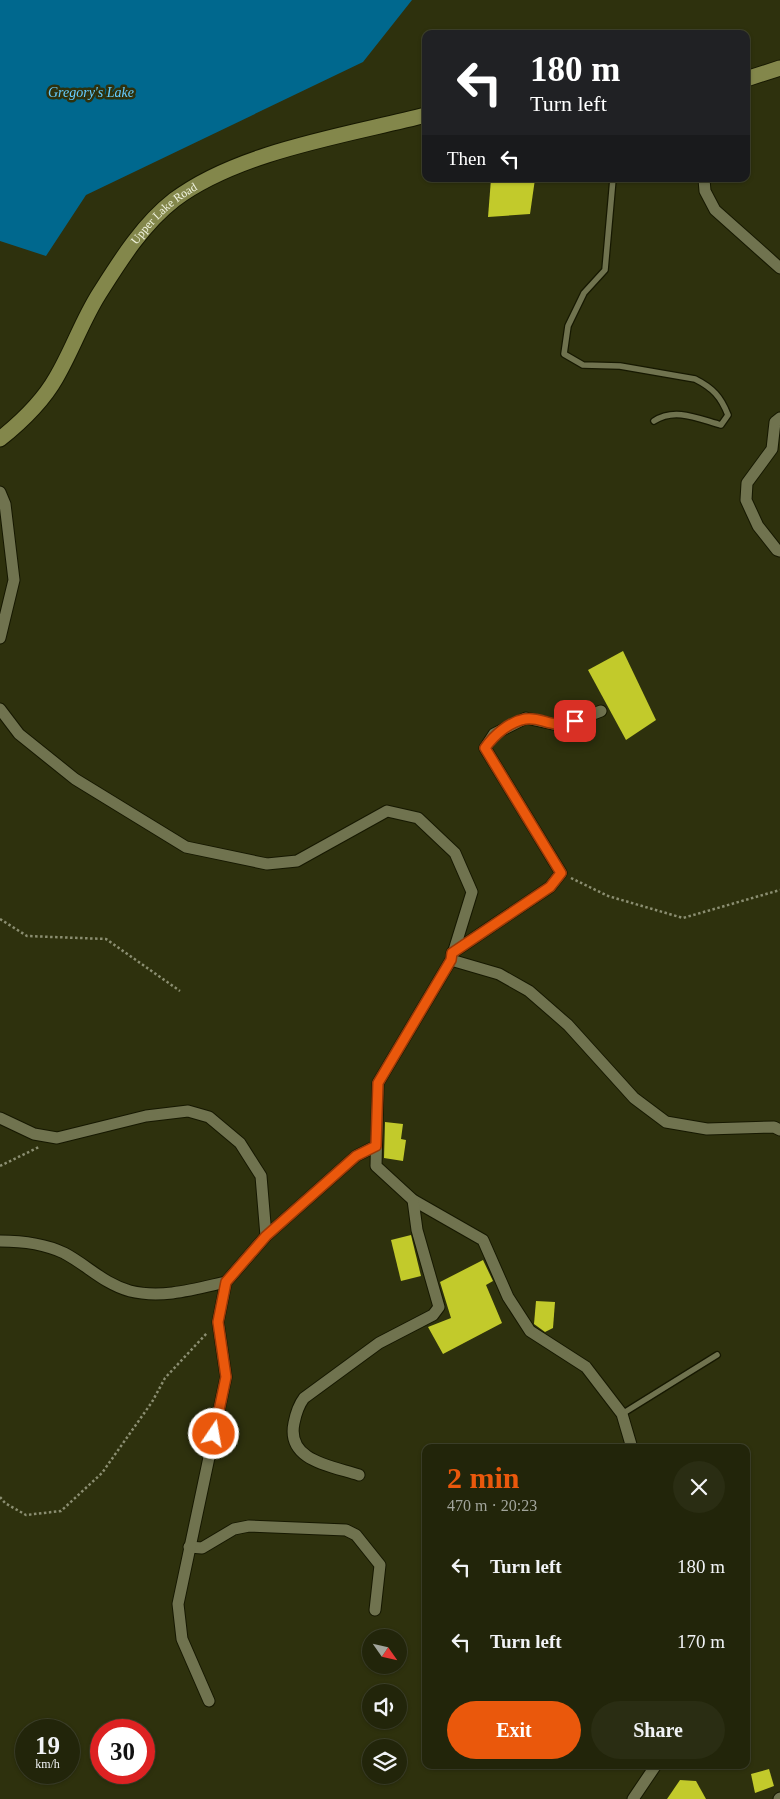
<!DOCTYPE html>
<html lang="en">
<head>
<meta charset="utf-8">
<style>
	:root { --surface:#22250a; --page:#2a2d13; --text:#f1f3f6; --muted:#a2a59c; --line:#3f422b; --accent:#ea580c }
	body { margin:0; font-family:"Times New Roman",serif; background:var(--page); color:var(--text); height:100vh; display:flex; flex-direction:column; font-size:19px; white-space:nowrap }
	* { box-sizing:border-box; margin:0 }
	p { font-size:16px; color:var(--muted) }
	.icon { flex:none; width:28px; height:28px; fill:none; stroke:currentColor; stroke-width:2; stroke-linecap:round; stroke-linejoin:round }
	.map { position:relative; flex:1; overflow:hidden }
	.details { position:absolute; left:422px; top:1444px; width:328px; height:325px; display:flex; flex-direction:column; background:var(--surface); border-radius:10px; box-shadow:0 1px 4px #0004,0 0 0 1px var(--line) }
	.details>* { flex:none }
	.guide { position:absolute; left:422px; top:30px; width:328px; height:152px; border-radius:10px; box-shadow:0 1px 4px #0004,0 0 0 1px var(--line); background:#202124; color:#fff; overflow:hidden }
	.needle { width:32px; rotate:124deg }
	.fabs { position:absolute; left:362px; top:1629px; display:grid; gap:10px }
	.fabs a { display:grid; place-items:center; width:45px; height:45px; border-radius:50%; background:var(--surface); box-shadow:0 1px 4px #0004,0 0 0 1px var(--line); font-size:25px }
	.speed { position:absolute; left:15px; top:1719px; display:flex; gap:10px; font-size:25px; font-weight:700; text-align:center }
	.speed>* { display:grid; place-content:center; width:65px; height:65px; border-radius:50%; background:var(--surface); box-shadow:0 1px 4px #0004,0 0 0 1px var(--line); line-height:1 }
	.speed small { font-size:12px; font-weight:400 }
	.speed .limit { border:8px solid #d22; background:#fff; color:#111 }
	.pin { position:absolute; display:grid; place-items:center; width:42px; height:42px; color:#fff; margin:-21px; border-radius:10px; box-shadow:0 2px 8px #0006 }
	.me { position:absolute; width:55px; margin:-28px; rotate:12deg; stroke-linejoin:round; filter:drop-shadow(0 0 4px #0008) }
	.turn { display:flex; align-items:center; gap:18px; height:105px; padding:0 25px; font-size:22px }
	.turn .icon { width:65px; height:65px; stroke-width:2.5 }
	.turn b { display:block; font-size:35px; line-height:42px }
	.then { display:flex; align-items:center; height:48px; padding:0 25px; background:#0003; gap:10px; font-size:19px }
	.round { display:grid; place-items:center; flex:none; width:52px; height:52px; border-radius:26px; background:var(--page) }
	.head { display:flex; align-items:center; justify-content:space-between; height:85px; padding:0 25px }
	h1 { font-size:30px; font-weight:800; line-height:38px; color:var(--accent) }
	.button { display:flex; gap:10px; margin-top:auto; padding:10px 25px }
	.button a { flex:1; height:58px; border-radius:30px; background:var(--accent); color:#fff; font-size:20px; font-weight:800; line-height:58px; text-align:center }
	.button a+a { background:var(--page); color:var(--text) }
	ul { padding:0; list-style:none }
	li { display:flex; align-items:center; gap:15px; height:75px; padding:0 25px }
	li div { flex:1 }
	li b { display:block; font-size:19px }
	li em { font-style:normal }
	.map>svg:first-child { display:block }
	.water { fill:#00688e }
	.building { fill:#c2ca2b }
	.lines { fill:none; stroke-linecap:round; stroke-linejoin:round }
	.lane-casing { stroke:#161801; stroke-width:8 }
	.street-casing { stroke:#161801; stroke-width:13 }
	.secondary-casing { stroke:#161801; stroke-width:17 }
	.path { stroke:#8b8e71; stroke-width:2.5; stroke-dasharray:2.5 2.5; stroke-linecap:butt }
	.lane { stroke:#70734f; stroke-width:5.5 }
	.street { stroke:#70734f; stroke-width:11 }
	.secondary { stroke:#83874b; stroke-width:15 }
	.route-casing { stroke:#983908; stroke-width:12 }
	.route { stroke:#ea580c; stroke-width:9 }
	.labels { text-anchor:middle; stroke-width:5; stroke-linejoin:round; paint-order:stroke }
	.street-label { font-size:12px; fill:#eff2dd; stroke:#2e310d }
	.water-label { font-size:14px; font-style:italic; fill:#6cf; stroke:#2e310d }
</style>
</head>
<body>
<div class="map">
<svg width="780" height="1799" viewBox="0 0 780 1799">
	<rect width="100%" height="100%" fill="#2e310d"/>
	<polygon class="water" points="0,0 412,0 363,62 86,195 46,256 0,241"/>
	<g class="building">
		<polygon points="491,179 535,179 530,214 488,217"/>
		<polygon points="623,651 656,720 626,740 588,670"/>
		<polygon points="385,1122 403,1124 401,1139 406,1140 403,1161 384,1158"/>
		<polygon points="411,1235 421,1276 401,1281 391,1240"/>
		<polygon points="483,1260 493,1281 486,1285 502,1323 443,1354 428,1327 451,1318 440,1282"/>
		<polygon points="536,1301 555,1302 553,1328 545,1332 534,1324"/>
		<polygon points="769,1769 774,1786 755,1793 751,1774"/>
		<polygon points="680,1780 696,1781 706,1799 667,1799"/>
	</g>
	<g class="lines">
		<g class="lane-casing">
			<g id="lane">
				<path d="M 613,179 L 605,270 L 584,293 L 568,326 L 564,354 L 583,365 L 620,366 L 695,379 C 713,388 721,397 728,415 L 721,425 C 699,419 675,407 654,421"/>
				<polyline points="622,1414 717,1355"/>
			</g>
		</g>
		<g class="street-casing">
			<g id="street">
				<polyline points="704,179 705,191 715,210 780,268"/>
				<polyline points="780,418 775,422 772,449 747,483 746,500 758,526 777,550 780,551"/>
				<polyline points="0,492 5,504 14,580 0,638"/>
				<polyline points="0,709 19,734 75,779 186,847 267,864 297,861 387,811 418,818 455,853 472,892 451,960 378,1083 376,1166 413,1200 483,1240 508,1297 530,1331 586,1367 622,1414 632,1448"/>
				<polyline points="452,953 550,887 561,873 485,748 494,734 526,718 562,726 601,711"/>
				<polyline points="451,960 499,974 529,991 568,1025 634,1098 666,1122 707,1129 774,1127 780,1130"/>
				<polyline points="0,1118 34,1134 57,1138 146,1116 188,1111 209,1117 240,1143 261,1176 266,1236"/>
				<path d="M 0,1241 C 22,1241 43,1243 64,1253 C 87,1265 104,1284 130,1291 C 162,1299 195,1289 226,1282"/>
				<path d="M 359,1475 C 332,1466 286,1461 294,1423 C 296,1413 298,1406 304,1398 L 379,1343 L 433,1315 L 439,1307 L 417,1230 L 413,1200"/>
				<polyline points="189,1547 202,1548 234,1529 249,1526 346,1530 356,1535 380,1565 375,1610"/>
				<polyline points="209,1701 182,1639 178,1604 226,1377 218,1322 226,1282 266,1236 356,1156 376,1146"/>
				<polyline points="633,1799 656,1765"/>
				<polyline points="779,1799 780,1798"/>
			</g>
		</g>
		<g class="secondary-casing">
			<g id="secondary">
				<polyline points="746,79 780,68"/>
				<path id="s1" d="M 0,439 C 20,423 43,401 56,378 C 72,351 82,321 99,294 C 120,261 142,225 174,200 C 239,151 348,135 426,115"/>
			</g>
		</g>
		<g class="path">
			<polyline points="571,878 608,896 683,918 780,890"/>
			<polyline points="0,919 27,936 106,939 180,991"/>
			<polyline points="0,1166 39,1147"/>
			<polyline points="0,1497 5,1503 26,1515 61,1511 102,1473 152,1402 165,1378 207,1333"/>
		</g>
		<use href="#lane" class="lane"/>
		<use href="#street" class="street"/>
		<use href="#secondary" class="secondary"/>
	</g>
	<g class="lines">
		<g class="route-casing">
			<path id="route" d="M 214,1434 L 226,1377 L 218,1322 L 226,1282 L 266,1236 L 356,1156 L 376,1146 L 378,1083 L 451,960 L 452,953 L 550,887 L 561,873 L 485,748 C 494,735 509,722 525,719 C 543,716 550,730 575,721"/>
		</g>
		<use href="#route" class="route"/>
	</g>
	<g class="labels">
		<g class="street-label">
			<text dy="4" stroke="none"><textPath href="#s1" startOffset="282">Upper Lake Road</textPath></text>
		</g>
		<g class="water-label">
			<text x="91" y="97">Gregory's Lake</text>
		</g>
	</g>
</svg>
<div class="fabs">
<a><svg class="needle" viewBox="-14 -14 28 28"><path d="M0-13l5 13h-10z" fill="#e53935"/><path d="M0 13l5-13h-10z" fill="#a2a59c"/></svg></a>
<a><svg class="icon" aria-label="sound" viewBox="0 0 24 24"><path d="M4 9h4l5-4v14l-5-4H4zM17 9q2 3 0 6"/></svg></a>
<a><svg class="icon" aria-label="layers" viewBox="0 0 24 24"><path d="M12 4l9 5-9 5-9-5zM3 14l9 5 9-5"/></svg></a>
</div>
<div class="speed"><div>19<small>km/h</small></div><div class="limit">30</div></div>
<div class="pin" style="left:575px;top:721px;background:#d93025"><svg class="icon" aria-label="arrive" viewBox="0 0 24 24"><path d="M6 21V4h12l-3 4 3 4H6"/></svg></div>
<svg class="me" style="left:214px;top:1434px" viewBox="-20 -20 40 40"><circle r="17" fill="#ea580c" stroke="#fff" stroke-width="3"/><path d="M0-11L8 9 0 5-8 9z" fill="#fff"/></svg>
<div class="guide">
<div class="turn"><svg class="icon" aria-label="left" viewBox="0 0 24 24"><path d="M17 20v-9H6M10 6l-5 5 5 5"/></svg><div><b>180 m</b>Turn left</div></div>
<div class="then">Then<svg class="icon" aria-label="left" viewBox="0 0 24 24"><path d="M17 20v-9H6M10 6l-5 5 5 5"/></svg></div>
</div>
<section class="details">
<div class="head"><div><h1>2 min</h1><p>470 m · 20:23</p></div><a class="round"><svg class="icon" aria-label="close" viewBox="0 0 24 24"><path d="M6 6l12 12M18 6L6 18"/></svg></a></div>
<ul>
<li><svg class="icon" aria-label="left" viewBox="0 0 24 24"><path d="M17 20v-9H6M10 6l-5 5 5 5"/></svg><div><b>Turn left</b></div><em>180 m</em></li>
<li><svg class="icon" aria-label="left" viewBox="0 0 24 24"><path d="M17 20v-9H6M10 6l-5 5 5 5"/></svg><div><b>Turn left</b></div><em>170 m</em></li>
</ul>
<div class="button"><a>Exit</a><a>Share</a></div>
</section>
</div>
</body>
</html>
